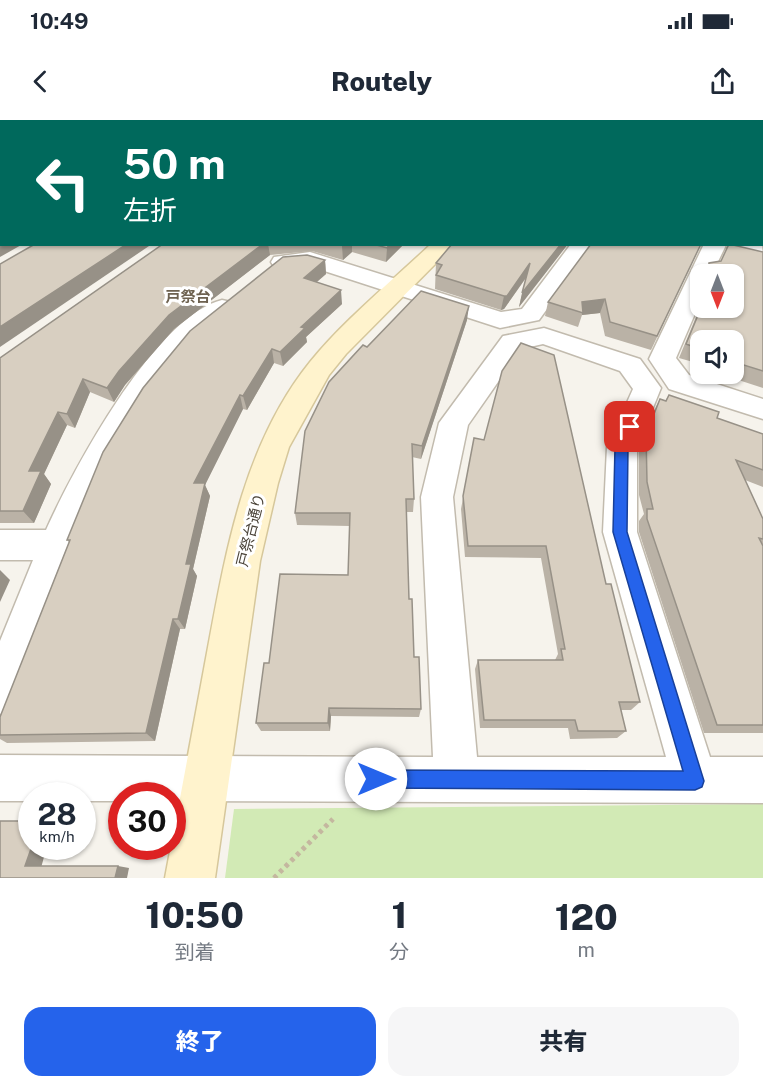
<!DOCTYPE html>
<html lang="ja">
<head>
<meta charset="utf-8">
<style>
	:root { --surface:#fff; --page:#f6f6f7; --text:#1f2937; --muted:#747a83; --accent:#2563eb }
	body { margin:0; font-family:"Public Sans","Noto Sans JP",sans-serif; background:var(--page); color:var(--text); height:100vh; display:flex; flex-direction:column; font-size:22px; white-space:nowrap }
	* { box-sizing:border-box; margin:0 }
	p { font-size:20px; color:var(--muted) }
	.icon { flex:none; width:33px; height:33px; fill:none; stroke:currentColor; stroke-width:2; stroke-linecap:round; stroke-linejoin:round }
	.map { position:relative; height:758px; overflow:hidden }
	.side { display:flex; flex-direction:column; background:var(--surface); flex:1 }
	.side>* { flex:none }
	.banner { position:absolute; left:0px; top:0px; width:764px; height:126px; box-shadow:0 2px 4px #0004; background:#00695c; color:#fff; overflow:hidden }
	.needle { width:39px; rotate:180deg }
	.buttons { position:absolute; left:690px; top:144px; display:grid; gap:12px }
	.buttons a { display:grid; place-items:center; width:54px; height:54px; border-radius:12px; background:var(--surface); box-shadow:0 2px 4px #0004; font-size:30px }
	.speed { position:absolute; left:18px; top:662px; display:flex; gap:12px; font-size:30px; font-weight:700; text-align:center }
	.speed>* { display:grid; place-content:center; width:78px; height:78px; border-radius:50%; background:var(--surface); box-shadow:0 2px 4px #0004; line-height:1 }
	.speed small { font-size:15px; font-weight:400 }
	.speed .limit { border:9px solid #d22; background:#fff; color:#111 }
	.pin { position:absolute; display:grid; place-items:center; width:51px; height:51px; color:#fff; margin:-26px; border-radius:12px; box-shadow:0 3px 9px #0006 }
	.me { position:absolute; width:66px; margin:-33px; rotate:90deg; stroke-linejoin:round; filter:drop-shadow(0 0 4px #0008) }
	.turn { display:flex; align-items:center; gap:21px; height:126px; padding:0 24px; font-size:27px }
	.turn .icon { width:78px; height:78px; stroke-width:2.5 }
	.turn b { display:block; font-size:42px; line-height:51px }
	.eta { display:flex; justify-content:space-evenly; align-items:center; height:102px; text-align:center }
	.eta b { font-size:36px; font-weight:800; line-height:42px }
	.primary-button { display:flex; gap:12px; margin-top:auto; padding:12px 24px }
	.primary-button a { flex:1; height:69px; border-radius:18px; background:var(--accent); color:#fff; font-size:24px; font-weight:800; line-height:69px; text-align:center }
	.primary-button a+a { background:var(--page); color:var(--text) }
	.status { display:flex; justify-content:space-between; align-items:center; height:42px; padding:0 30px; background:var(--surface); direction:ltr }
	.status svg { height:16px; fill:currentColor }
	header { display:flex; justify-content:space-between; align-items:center; height:78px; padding:0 24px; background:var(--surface); font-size:27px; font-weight:800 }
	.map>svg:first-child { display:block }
	.green { fill:#d2eab5 }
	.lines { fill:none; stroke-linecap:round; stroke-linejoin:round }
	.street-casing { stroke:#c2bbae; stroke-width:3 }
	.secondary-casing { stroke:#d6c79b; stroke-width:3 }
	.path { stroke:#c4b79f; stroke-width:5; stroke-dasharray:4 4; stroke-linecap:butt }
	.street { fill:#fff; fill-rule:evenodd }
	.secondary { fill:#fff3cd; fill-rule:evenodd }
	.wall { fill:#bab2a6 }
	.shaded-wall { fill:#979187 }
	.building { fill:#d8cfc1; stroke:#979187; stroke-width:1.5 }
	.route { fill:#2563eb; stroke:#184099; stroke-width:1.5 }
	.labels { text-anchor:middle; stroke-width:6; stroke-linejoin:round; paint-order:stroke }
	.far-quarter-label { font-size:15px; font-weight:bold; fill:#6e6250; stroke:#fff }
	.street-label { font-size:15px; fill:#4b4439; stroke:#fff }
</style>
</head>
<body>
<div class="status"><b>10:49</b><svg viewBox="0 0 49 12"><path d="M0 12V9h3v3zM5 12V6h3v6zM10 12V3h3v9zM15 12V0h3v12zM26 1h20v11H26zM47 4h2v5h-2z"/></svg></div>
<header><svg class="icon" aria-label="back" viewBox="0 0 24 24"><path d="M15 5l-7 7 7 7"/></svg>Routely<svg class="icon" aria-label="share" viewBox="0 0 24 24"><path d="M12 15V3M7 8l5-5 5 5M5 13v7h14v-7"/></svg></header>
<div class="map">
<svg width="763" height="758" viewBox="0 0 763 758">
	<rect width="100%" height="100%" fill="#f6f3ec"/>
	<polygon class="green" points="763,684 763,758 225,758 234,689"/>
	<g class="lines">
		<g class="street-casing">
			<g id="street">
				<polygon points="571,124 594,124 539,200 500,208 309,146 282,149 274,147 271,142 274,137 310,132 501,192 522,189"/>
				<polygon points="704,124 762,124 763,138 728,129 726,125 712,154 700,154 700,182 676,238 689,255 763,279 763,299 669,269 649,239"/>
				<path d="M 222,180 L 231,182 L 234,187 C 225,200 208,208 196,219 C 172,243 151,273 133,302 C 78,391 54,493 15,588 L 0,594 L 0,521 L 33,440 L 0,440 L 0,410 L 46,410 C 73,350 155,196 222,180 Z"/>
				<path d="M 544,208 L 640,239 L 661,268 L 637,327 L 637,412 L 710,637 L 763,637 L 763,683 L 172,681 L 172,675 L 122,675 L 122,681 L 82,681 L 82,675 L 32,675 L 32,681 L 0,681 L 0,635 L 433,637 L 421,377 L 439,303 L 503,216 ZM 543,224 L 620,251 L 633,269 L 607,327 L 603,412 L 666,637 L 477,637 L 453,377 L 468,305 L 521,229 Z"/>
			</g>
		</g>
		<g class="secondary-casing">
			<g id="secondary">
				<polygon points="511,0 527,0 528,2 511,2"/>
				<path d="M 431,124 L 455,124 L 346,234 L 329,255 L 289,327 L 278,363 L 260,441 L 215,758 L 165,758 C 178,690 191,619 204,549 C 224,443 240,329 310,242 C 344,200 391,162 431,124 Z"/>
			</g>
		</g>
		<polyline class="path" points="274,758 333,699"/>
		<use href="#street" class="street"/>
		<use href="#secondary" class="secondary"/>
	</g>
	<g class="wall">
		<polygon points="163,124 404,124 386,142 352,132 343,140 312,131 270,135 174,209 125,265 114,282 90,272 75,308 67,305 44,354 51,364 34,403 0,403 0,238"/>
		<polygon points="568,124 519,187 526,158 504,189 501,190 435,169 436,143"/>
		<polygon points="701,124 651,230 605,216 600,193 582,195 578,207 545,196 548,182"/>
		<polygon points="763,132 763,268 720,254 734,254 734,220 700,220 700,247 692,245 693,242 679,238 700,187 700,188 734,188 734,154 703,154 709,143 721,141"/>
		<polygon points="325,140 326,154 317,162 342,184 306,217 307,222 283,246 274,243 247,290 243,289 205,365 210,376 193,449 197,456 185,509 180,509 155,621 7,623 0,619 0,597 69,422 67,420"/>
		<polygon points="467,200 421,339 412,337 414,379 413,392 406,392 409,479 414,537 421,589 419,597 331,596 330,611 261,611 256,603 269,543 348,455 350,406 297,405 295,393 367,227"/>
		<polygon points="669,275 717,298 763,314 763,367 745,360 763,399 763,613 704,613 639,412 639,401 644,394 639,375 639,327 653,293 660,279 665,281"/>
		<polygon points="474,318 606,464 640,582 631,590 621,590 626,611 617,618 570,619 568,608 480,608 475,549 478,540 555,540 558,534 541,438 465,437 461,389"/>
	</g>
	<g class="shaded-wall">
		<polygon points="2,119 2,124 23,124 0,137 0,120"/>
		<polygon points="127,124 152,124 0,227 0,207"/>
		<polygon points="263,124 268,124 270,135 174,209 125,265 114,282 107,268 119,251 169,195"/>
		<polygon points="344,124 352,124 352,132 343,140 342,126"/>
		<polygon points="390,124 404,124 386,142 387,128"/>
		<polygon points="561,124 568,124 519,187 522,173"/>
		<polygon points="325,140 326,154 306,171 304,158"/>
		<polygon points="530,143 527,156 504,189 501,190 504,176"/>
		<polygon points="341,170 342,184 306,217 307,222 283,246 280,232 301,207"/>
		<polygon points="605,179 600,193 582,195 582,182"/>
		<polygon points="469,186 467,200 421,339 422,326"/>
		<polygon points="272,229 274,243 247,290 243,276"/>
		<polygon points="83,259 90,272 75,308 67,294"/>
		<polygon points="240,275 243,289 205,365 210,376 193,449 197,456 185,509 178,499 186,444 194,363"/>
		<polygon points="58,292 67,305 44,354 51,364 34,403 23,391 29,351"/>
		<polygon points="0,450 10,460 0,482"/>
		<polygon points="173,499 180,509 155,621 146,613"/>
		<polygon points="329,588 331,596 330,611 328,603"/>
		<polygon points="32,726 47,726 41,748 25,746"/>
		<polygon points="118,746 129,748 127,758 115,758"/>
	</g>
	<g class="building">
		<polygon points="0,0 502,0 502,2 2,2 2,119 0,120"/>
		<polygon points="35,124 127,124 0,207 0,144"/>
		<polygon points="163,124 263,124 169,195 119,251 107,268 83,259 67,294 58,292 29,351 41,351 23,391 0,391 0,238"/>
		<polygon points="373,124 390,124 387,128"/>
		<polygon points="452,124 561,124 522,173 530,143 507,176 504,176 436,155 442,145 436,143"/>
		<polygon points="591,124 701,124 657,216 610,202 605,179 582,182 583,193 548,182"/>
		<polygon points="729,124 763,132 763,251 734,242 734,220 700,220 700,229 686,224 701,188 734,188 734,154 709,154 709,143 721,141"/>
		<polygon points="307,135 325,140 304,158 341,170 301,207 305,208 280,232 272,229 243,276 240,275 194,363 205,363 186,444 191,444 178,499 173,499 146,613 0,615 0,597 70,420 67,420 103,332 143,268 190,211 283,137"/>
		<polygon points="421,171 469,186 422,326 412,324 414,379 406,379 409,479 412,479 414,537 419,537 421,589 329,588 328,603 256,603 264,543 269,543 280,454 348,455 350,393 295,393 305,311 329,262 363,225 367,227"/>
		<polygon points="521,223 554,235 606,464 611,464 640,582 619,582 626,611 578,611 575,600 484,600 478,540 563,540 561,529 565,529 546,426 468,426 463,376 474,318 484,320 502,251"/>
		<polygon points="669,275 719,292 717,298 763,314 763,350 736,340 763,399 763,419 759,418 763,426 763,605 717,605 647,399 647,389 653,389 647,362 646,314 660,279 666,281"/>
		<polygon points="0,701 32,701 32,726 25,746 118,746 115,758 0,758"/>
	</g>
	<polygon class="route" points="630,303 636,307 628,327 627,412 704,661 702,667 695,670 376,668 369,666 367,659 369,652 376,650 683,651 613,412 615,327 626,304"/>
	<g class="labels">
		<g class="far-quarter-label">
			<text x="188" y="182">戸祭台</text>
		</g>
		<g class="street-label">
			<text transform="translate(251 410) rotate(-76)" y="5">戸祭台通り</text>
		</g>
	</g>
</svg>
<div class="buttons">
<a><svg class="needle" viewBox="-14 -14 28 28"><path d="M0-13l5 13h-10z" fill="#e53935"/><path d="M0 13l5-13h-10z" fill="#747a83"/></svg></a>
<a><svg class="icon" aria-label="sound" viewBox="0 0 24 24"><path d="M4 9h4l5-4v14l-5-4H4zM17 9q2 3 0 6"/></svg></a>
</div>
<div class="speed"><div>28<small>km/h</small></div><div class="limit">30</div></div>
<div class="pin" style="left:630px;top:307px;background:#d93025"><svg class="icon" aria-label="arrive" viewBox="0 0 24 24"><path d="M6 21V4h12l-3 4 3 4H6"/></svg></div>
<svg class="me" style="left:376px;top:659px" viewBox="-20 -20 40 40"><circle r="19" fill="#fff"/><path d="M0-13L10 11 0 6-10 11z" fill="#2563eb"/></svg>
<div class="banner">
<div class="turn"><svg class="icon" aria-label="left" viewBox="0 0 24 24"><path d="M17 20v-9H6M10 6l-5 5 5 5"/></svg><div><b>50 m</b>左折</div></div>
</div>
</div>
<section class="side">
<div class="eta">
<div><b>10:50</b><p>到着</p></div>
<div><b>1</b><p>分</p></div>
<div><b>120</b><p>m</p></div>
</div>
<div class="primary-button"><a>終了</a><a>共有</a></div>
</section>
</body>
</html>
